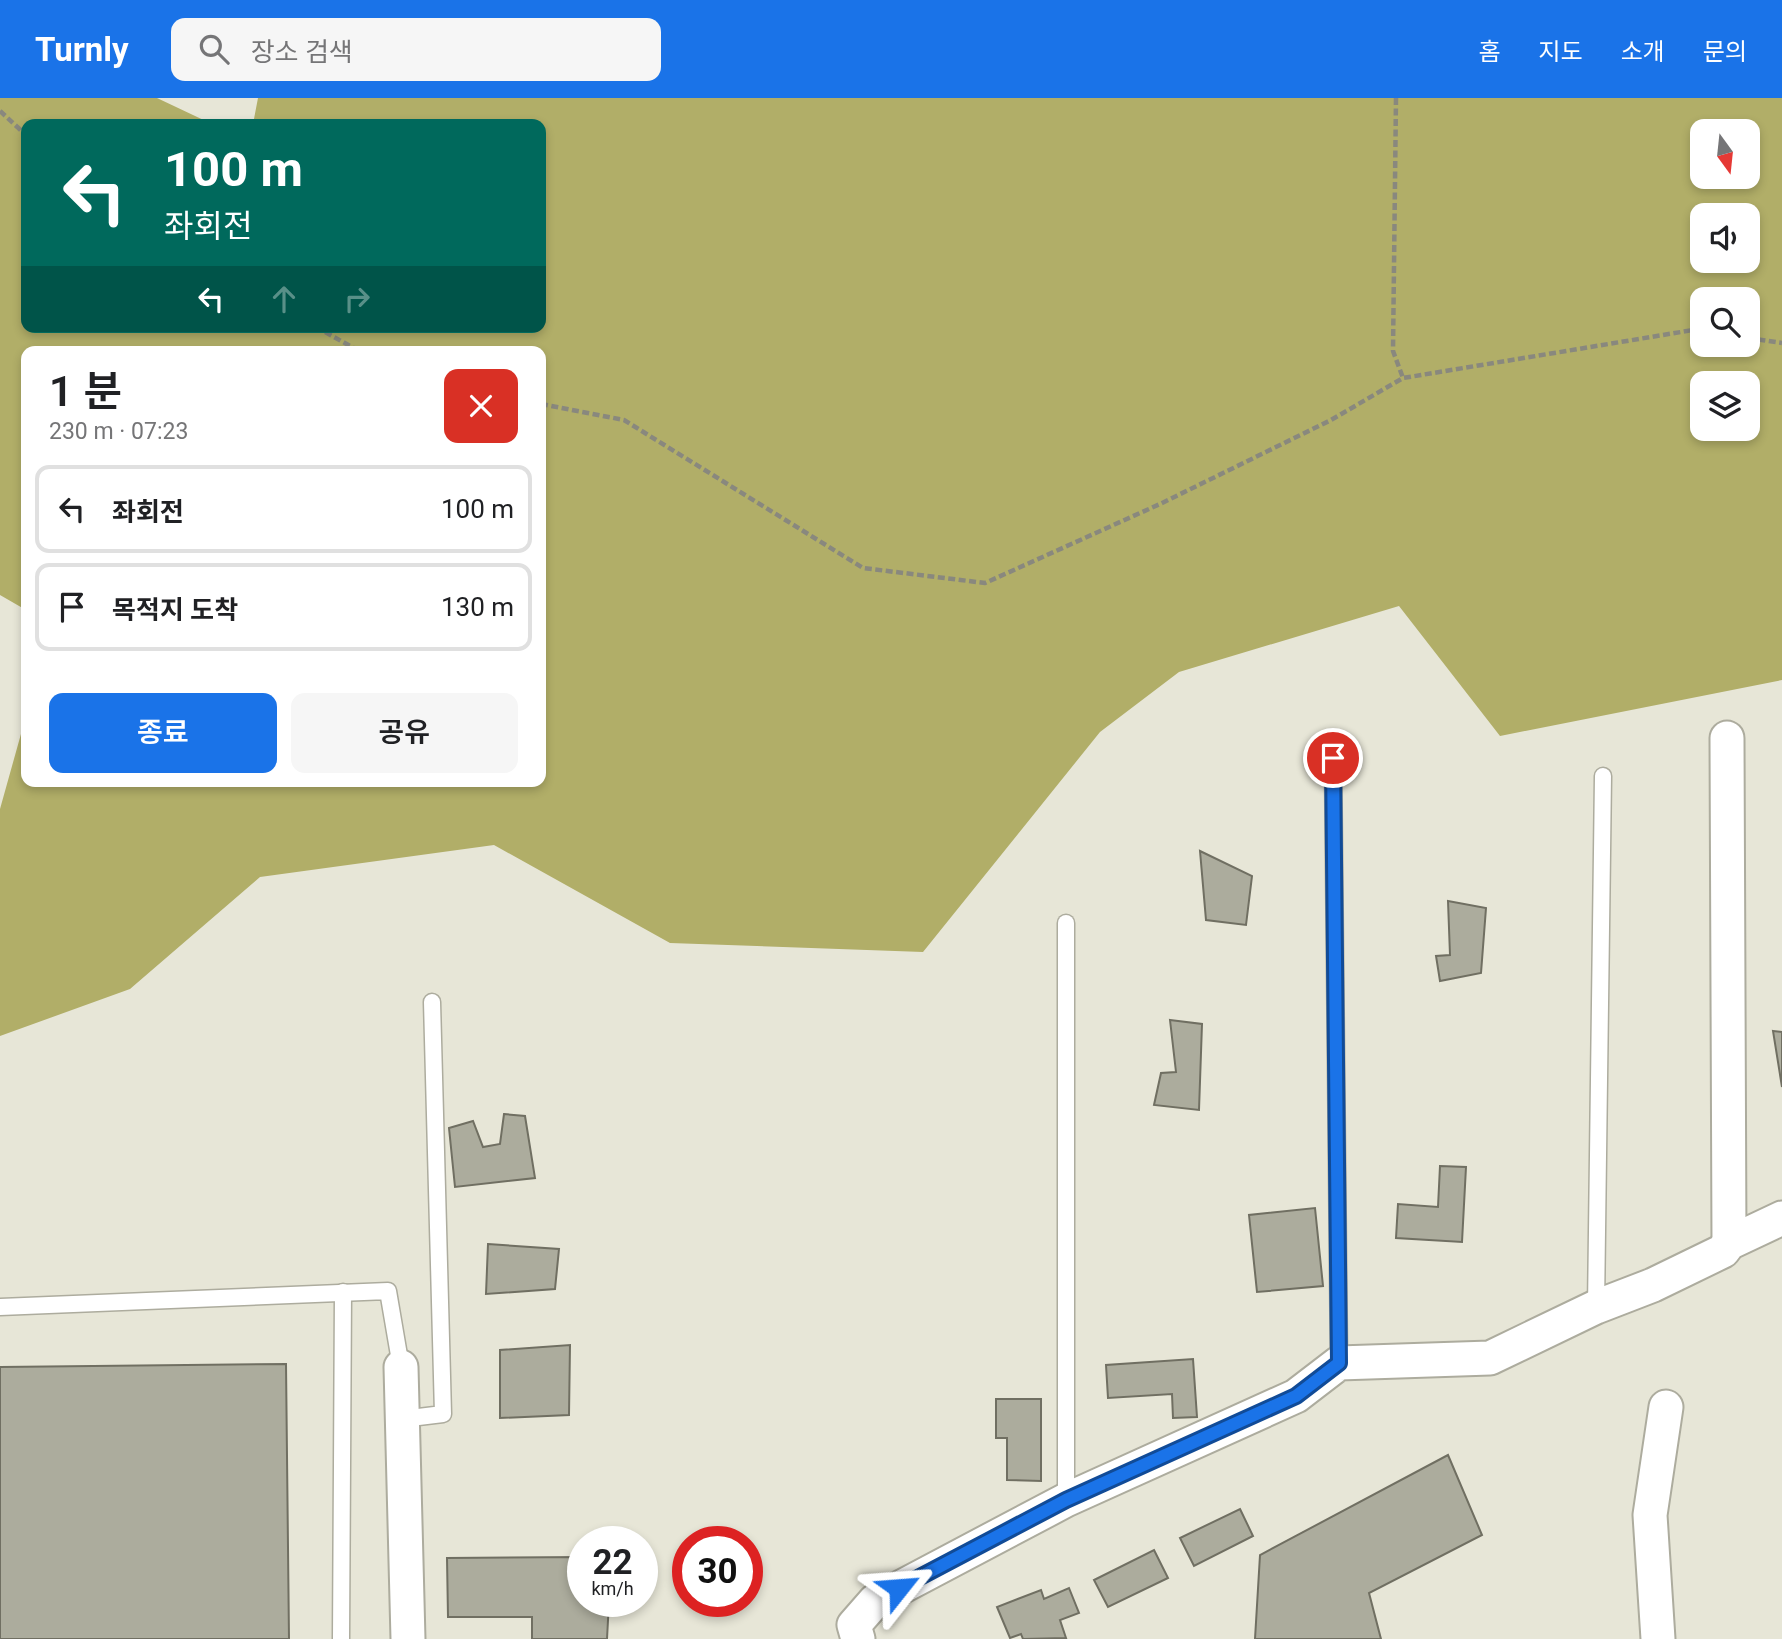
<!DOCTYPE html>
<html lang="ko">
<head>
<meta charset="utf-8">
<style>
	:root { --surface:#fff; --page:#f6f6f6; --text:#202124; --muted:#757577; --line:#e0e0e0; --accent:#1a73e8 }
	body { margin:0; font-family:Roboto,"Noto Sans KR",sans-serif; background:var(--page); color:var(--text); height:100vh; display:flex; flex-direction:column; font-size:26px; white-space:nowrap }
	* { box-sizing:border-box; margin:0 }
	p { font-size:23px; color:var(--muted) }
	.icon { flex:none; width:38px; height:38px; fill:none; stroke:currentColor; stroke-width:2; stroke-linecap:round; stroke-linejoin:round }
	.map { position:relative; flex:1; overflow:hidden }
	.side { position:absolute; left:21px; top:248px; width:525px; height:441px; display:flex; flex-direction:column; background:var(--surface); border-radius:14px; box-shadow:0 4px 10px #0003 }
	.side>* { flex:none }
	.guide { position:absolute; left:21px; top:21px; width:525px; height:214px; border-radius:14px; box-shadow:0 4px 10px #0003; background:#00695c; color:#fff; overflow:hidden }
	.needle { width:46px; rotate:165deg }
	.controls { position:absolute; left:1690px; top:21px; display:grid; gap:14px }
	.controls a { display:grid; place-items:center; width:70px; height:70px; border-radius:14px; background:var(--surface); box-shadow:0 4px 10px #0003; font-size:35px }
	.speed { position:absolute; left:567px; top:1428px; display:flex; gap:14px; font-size:35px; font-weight:700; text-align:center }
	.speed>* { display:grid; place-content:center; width:91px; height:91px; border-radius:50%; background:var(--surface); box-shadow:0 4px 10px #0003; line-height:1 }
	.speed small { font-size:18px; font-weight:400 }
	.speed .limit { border:10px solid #d22; background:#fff; color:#111 }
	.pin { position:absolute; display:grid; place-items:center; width:60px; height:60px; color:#fff; margin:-30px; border:4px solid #fff; border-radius:50%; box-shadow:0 2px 7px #0007 }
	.me { position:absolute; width:77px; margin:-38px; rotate:62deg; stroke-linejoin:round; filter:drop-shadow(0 0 5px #0008) }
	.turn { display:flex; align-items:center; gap:24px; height:147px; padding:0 28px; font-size:32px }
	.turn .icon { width:91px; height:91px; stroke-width:2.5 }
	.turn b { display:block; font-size:49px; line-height:60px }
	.lanes { display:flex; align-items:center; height:66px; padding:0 28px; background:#0003; justify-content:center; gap:35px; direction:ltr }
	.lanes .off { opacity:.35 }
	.round { display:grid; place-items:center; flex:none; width:74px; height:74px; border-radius:14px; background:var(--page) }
	.summary { display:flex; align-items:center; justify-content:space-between; height:119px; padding:0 28px }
	h1 { font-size:42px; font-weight:600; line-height:52px }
	.button { display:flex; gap:14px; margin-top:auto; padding:14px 28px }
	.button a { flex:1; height:80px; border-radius:14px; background:var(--accent); color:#fff; font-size:28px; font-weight:600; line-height:80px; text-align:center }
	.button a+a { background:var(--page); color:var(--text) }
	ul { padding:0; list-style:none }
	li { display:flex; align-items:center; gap:21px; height:88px; margin:0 14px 10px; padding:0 14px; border:4px solid var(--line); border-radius:14px }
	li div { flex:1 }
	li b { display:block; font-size:26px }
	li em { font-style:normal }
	header { display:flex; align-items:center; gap:42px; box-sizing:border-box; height:98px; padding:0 35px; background:var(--accent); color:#fff }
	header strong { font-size:33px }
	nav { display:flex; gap:38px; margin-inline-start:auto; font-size:24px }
	.search { width:490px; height:63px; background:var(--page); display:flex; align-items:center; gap:18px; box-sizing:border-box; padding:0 24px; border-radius:14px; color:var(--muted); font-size:26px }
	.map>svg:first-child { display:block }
	.forest { fill:#b1ae68; fill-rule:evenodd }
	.building { fill:#acac9d; stroke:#706f62; stroke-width:2 }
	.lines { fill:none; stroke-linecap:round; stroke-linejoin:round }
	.service-casing { stroke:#adac9e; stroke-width:19 }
	.minor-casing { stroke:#adac9e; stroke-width:37 }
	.path { stroke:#89887e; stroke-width:4.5; stroke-dasharray:7 3.5; stroke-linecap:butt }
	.service { stroke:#fff; stroke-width:16 }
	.minor { stroke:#fff; stroke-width:33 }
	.route-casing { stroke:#114b97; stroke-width:18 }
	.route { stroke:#1a73e8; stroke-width:12 }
</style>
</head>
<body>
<header>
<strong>Turnly</strong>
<div class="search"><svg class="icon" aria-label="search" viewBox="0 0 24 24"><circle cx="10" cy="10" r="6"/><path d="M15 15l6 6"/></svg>장소 검색</div>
<nav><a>홈</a><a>지도</a><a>소개</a><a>문의</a></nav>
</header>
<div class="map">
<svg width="1782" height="1541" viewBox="0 0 1782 1541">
	<rect width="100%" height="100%" fill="#e7e6d7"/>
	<path class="forest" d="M 0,0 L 157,0 L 212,26 L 26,26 L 26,229 L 541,229 L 541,26 L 253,26 L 258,0 L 1782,0 L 1782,582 L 1500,638 L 1399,508 L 1179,574 L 1100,634 L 923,854 L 670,845 L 494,747 L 260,779 L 130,891 L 0,938 L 0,711 L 26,618 L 26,684 L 541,684 L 541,254 L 26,254 L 26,512 L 0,497 ZM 1703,33 L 1748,33 L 1748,79 L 1703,79 ZM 1703,117 L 1748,117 L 1748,163 L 1703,163 ZM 1703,201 L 1748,201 L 1748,247 L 1703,247 ZM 1703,285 L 1748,285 L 1748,331 L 1703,331 Z"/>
	<g class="building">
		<polygon points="1200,753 1252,778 1246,827 1206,822"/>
		<polygon points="1448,803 1486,810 1481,875 1440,883 1436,858 1450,857"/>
		<polygon points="1170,922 1202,926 1199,1012 1154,1007 1161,975 1176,974"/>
		<polygon points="1773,933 1782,934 1782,989"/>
		<polygon points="504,1016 525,1018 535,1080 455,1089 449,1030 473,1023 483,1049 500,1046"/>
		<polygon points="1440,1068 1466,1069 1462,1144 1396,1140 1398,1106 1438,1109"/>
		<polygon points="1315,1110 1323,1188 1257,1194 1249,1117"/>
		<polygon points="488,1146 559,1151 555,1191 486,1196"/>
		<polygon points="570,1247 569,1317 500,1320 500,1252"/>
		<polygon points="1193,1261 1197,1319 1173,1320 1172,1296 1108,1300 1106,1267"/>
		<polygon points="286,1266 289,1541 0,1541 0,1269"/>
		<polygon points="996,1301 1041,1301 1041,1383 1007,1382 1007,1340 996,1340"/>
		<polygon points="1448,1357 1482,1437 1369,1495 1381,1541 1255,1541 1260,1457"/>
		<polygon points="1240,1411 1253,1438 1194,1468 1180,1440"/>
		<polygon points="1154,1452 1168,1480 1108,1509 1094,1482"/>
		<polygon points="583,1459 583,1503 609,1503 607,1541 532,1541 532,1519 448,1519 447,1460"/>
		<polygon points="1069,1490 1079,1515 1060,1522 1066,1540 1023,1541 1021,1536 1010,1540 997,1509 1041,1492 1044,1501"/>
	</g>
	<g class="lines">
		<g class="service-casing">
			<g id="service">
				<polyline points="1333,660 1339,1265"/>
				<polyline points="1066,825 1066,1402"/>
				<polyline points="0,1209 388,1193 401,1269"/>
				<polyline points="1596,1209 1603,678"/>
				<polyline points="402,1321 443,1316 432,904"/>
				<polyline points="341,1541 343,1194"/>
			</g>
		</g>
		<g class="minor-casing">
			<g id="minor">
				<polyline points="1727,640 1729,1145"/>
				<polyline points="401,1269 408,1541"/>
				<polyline points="858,1541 854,1527 875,1503 1066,1402 1296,1298 1339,1265 1490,1260 1596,1209 1653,1187 1723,1153 1729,1145 1782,1120"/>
				<polyline points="1658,1541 1650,1417 1666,1309"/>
			</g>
		</g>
		<g class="path">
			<polyline points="1396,0 1393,253 1403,280"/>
			<polyline points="0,13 26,37"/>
			<polyline points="316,229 361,254"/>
			<polyline points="1748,240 1782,245"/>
			<polyline points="541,306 624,322 863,470 985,485 1160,406 1331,322 1403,280 1693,232 1703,234"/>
		</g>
		<use href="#service" class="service"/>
		<use href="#minor" class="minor"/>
	</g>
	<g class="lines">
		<g class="route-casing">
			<polyline id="route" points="899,1490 1066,1402 1296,1298 1339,1265 1333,660"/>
		</g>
		<use href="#route" class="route"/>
	</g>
</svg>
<div class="controls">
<a><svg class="needle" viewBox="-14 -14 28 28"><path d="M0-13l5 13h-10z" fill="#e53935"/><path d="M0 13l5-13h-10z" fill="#757577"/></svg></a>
<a><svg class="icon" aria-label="sound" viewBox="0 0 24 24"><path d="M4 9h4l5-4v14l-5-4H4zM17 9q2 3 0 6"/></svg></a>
<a><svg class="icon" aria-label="search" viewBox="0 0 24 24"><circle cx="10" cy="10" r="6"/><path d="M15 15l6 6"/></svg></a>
<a><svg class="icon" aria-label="layers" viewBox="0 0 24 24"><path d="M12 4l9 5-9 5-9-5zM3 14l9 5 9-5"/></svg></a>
</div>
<div class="speed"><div>22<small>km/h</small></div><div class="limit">30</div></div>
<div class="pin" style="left:1333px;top:660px;background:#d93025"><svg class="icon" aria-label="arrive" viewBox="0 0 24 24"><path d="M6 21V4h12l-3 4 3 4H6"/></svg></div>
<svg class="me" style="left:899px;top:1490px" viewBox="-20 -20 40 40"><path d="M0-17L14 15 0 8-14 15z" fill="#1a73e8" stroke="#fff" stroke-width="4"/></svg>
<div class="guide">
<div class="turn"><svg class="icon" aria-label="left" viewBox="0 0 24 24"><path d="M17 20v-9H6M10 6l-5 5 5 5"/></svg><div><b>100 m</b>좌회전</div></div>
<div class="lanes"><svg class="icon" aria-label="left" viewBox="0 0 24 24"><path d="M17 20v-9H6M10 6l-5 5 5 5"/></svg><svg class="icon off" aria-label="ahead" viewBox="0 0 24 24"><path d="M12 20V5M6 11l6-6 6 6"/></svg><svg class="icon off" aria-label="right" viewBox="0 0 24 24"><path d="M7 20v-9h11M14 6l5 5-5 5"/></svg></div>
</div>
<section class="side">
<div class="summary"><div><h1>1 분</h1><p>230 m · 07:23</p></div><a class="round" style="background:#d93025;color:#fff"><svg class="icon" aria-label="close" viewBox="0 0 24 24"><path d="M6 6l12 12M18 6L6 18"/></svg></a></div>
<ul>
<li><svg class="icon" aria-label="left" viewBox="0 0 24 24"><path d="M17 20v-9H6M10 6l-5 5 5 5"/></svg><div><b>좌회전</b></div><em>100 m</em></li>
<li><svg class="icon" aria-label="arrive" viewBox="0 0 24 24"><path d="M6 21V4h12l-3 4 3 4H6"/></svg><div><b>목적지 도착</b></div><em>130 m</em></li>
</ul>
<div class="button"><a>종료</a><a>공유</a></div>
</section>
</div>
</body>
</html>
